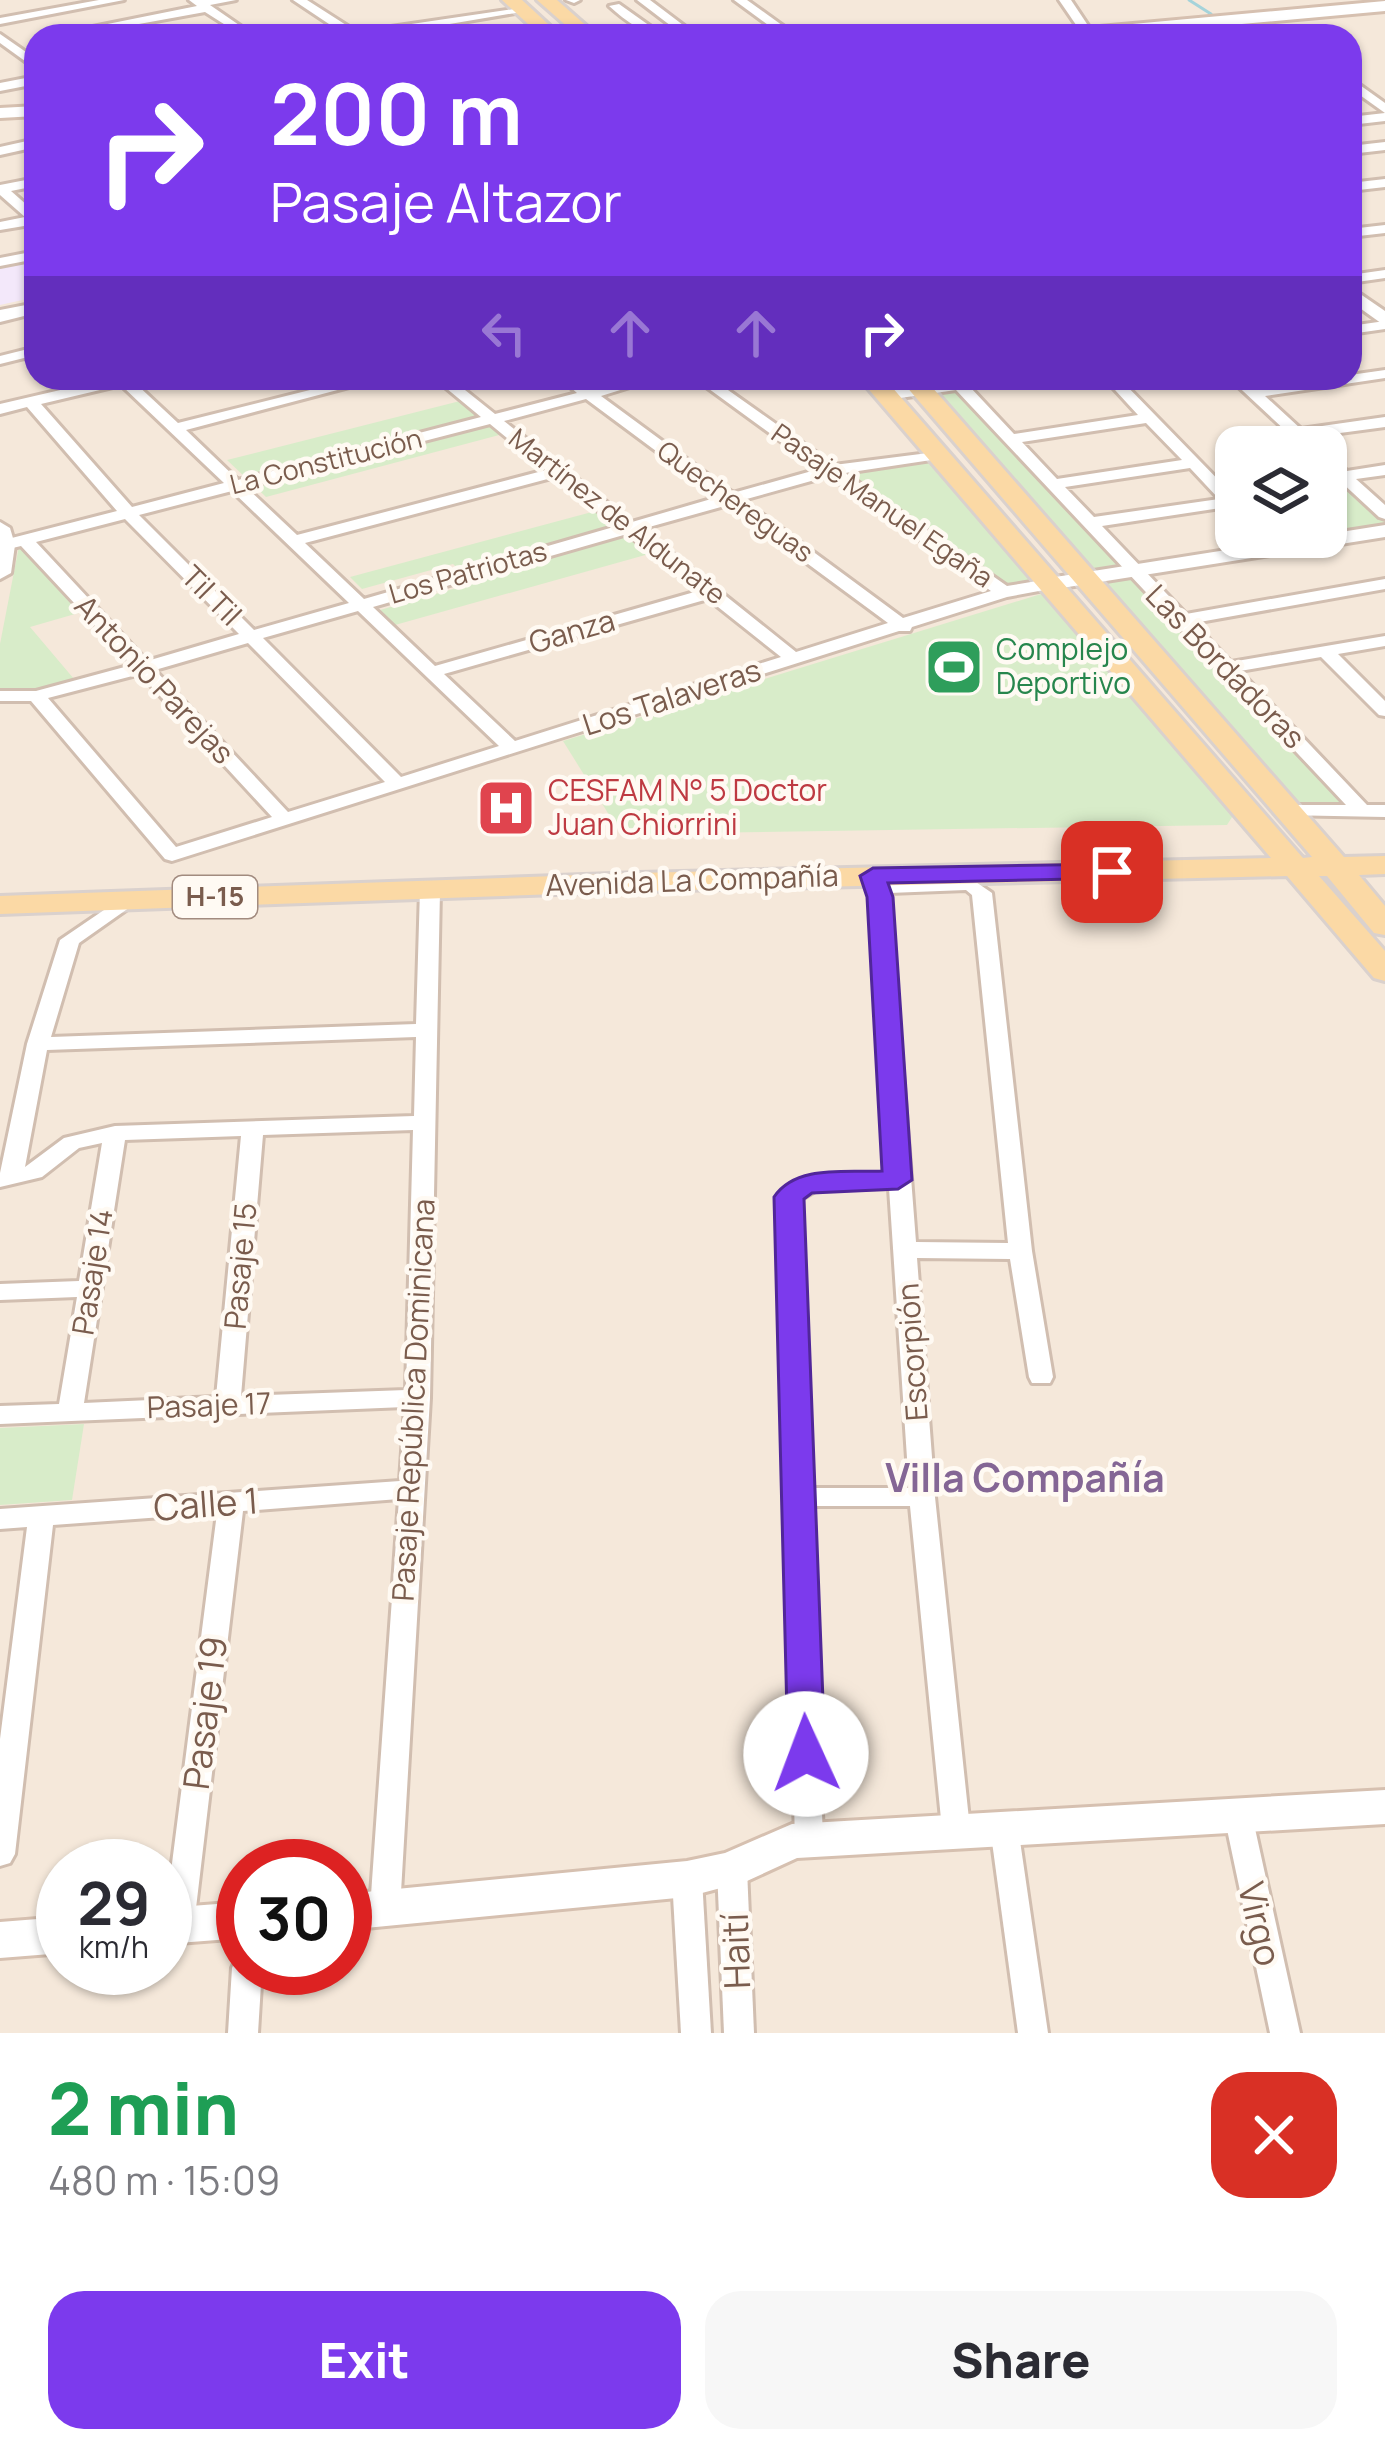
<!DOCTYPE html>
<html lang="en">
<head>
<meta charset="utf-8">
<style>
	:root { --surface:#fff; --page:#f7f7f7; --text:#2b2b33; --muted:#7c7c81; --accent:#7c3aed }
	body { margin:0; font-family:Manrope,sans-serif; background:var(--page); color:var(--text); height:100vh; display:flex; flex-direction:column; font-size:45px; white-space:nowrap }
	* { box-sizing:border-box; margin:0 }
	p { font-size:39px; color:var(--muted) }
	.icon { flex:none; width:66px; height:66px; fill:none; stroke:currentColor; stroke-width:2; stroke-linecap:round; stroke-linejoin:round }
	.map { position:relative; height:2033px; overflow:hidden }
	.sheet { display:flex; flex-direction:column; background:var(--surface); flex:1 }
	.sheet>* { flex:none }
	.top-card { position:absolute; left:24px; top:24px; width:1338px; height:366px; border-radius:36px; box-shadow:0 3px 9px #0004; background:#7c3aed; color:#fff; overflow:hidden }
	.fabs { position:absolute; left:1215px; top:426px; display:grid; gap:24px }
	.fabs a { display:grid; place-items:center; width:132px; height:132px; border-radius:24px; background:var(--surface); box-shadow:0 3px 9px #0004; font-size:60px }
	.speed { position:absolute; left:36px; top:1839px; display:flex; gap:24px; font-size:60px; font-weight:700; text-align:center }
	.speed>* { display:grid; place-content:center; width:156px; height:156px; border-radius:50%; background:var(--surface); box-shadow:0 3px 9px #0004; line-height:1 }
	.speed small { font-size:30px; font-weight:400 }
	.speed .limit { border:18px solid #d22; background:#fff; color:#111 }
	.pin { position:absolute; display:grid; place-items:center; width:102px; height:102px; color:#fff; margin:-51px; border-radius:24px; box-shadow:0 6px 18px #0006 }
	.me { position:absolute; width:132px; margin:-66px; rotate:358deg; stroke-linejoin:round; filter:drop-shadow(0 0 9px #0008) }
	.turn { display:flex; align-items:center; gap:42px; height:252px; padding:0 48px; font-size:54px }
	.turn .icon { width:156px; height:156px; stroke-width:2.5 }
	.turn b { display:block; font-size:84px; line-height:102px }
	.lanes { display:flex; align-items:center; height:114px; padding:0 48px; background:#0003; justify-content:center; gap:60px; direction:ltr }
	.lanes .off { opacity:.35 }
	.round { display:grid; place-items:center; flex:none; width:126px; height:126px; border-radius:36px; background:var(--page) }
	.head { display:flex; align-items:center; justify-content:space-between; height:204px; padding:0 48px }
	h1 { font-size:72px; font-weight:800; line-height:90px; color:#1e9e55 }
	.button { display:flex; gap:24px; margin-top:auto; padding:24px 48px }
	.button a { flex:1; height:138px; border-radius:36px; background:var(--accent); color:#fff; font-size:48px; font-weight:800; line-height:138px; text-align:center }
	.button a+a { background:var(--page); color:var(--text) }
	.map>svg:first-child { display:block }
	.residential { fill:#f5e8da; fill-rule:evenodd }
	.education { fill:#f3e8fa }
	.green { fill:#d8ecc9 }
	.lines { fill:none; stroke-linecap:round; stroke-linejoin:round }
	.stream { stroke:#a5d3da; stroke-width:3 }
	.minor-casing { stroke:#d1beb0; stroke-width:6 }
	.tertiary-casing { stroke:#d1beb0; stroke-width:6 }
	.secondary-casing { stroke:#d6c0b0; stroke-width:6 }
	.primary-casing { stroke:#dad1cd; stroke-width:6 }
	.minor { fill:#fff; fill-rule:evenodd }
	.tertiary { fill:#fff; fill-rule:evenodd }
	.secondary { fill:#fff; fill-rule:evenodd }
	.primary { fill:#fbd9a5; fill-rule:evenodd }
	.route { fill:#7c3aed; stroke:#51269a; stroke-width:3 }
	.labels { text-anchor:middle; stroke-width:9; stroke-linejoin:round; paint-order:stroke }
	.far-street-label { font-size:27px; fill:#7a5c4d; stroke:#fffaf3 }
	.shield { fill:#fffaf3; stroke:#a28b7f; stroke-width:3 }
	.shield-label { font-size:27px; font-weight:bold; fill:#7a5c4d }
	.street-label { font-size:30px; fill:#7a5c4d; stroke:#fffaf3 }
	.leisure-label { font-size:30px; fill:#27864d; stroke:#fffaf3; text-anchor:start }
	.health-label { font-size:30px; fill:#be3a42; stroke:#fffaf3; text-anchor:start }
	.near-street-label { font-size:36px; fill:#7a5c4d; stroke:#fffaf3 }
	.near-neighbourhood-label { font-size:39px; font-weight:bold; fill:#846695; stroke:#fffaf3 }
</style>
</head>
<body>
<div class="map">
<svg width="1385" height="2033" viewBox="0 0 1385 2033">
	<rect width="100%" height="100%" fill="#fdf6ec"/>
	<path class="residential" d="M 0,0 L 1385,0 L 1385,2033 L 0,2033 ZM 36,36 L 1350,36 L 1350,378 L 36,378 ZM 1236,447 L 1326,447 L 1326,537 L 1236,537 ZM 63,1866 L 165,1866 L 165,1968 L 63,1968 ZM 243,1866 L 345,1866 L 345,1968 L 243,1968 Z"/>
	<polygon class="education" points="36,258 36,297 0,305 0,266"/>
	<g class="green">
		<polygon points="955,388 1122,568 1093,570 932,391"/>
		<polygon points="460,401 503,434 266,497 227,460"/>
		<polygon points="933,460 1037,581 1005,588 840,474"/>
		<polygon points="1326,467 1385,521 1385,526 1326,534"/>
		<polygon points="603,509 656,552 395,625 380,610 474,583 453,564 362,589 350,577"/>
		<polygon points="26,545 82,612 30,627 74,679 38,689 0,689 0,644 19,546"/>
		<polygon points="1131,576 1345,807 1297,807 1098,580"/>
		<polygon points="1041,594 1234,814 1227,825 621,834 563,741"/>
		<polygon points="84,1424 72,1500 0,1505 0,1428"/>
	</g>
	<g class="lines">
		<polyline class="stream" points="1189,0 1211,14"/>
		<g class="minor-casing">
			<g id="minor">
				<polygon points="99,0 124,0 0,24 0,18"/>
				<polygon points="189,0 236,0 210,5 255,36 241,36 235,32 185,36 227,26 205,12 73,36 48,36 197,6"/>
				<polygon points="293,0 307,0 357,32 521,8 527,11 379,36 347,36"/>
				<polygon points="566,0 580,0 574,3"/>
				<path d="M 637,0 L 650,0 L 691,31 C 658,45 634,28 609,6 L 619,4 L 657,31 L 675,29 Z"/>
				<polygon points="734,0 747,0 797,36 783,36"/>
				<polygon points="1059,0 1071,0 1093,33 1091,35 1083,35"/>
				<polygon points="0,34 36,59 36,69 0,43"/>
				<polygon points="36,76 36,84 0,91 0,83"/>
				<polygon points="1350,78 1385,103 1385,113 1350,88"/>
				<polygon points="1385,113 1385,121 1350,125 1350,117"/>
				<polygon points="36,139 36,147 0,155 0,147"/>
				<polygon points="1385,142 1385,150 1350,154 1350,146"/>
				<polygon points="36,178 36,186 11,191 36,213 36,224 0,230 0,222 25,217 0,195 0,185"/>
				<polygon points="1385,179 1385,187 1350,191 1350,183"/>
				<polygon points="1385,225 1385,233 1350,237 1350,229"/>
				<polygon points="36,251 36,259 0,266 0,258"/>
				<polygon points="1385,270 1385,278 1350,283 1350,275"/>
				<polygon points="1385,321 1385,329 1350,334 1350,326"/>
				<polygon points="36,347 36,355 0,364 0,356"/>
				<polygon points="1385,370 1385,378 1265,396 1301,429 1385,417 1385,427 1310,437 1320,447 1303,447 1229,378 1245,378 1256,388 1350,378 1350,375"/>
				<path d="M 112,378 L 138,378 L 134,382 L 178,423 L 358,378 L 383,378 L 186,430 L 238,480 L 481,417 L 434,378 L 450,378 L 495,414 L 577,393 L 560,378 L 577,378 L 592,389 L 634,378 L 659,378 L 601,396 L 733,493 L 819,469 L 694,378 L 711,378 L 834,465 L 944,451 L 946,454 L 938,459 L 845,473 L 1007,586 L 1049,579 L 1057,584 L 1055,588 L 1007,597 L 912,627 L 910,631 L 899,631 L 172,861 L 165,859 L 31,701 L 0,701 L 0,691 L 36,691 L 132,665 L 21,546 L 0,551 L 0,541 L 117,511 L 27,407 L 0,414 L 0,404 ZM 121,385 L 224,483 L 132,507 L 41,404 ZM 586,399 L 718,497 L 632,522 L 504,421 ZM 490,424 L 546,470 L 297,535 L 246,487 ZM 829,476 L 991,591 L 903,618 L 743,500 ZM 555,477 L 617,526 L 364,599 L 305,543 ZM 232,491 L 349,603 L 254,630 L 139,515 ZM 728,505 L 888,623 L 796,652 L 642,529 ZM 125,519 L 239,634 L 147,661 L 36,542 ZM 627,534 L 698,591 L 435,666 L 373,607 ZM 708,599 L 781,657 L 515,741 L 444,674 ZM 358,611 L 499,746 L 401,777 L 263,638 ZM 248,643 L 385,782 L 288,812 L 155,670 ZM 140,674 L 272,817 L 176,847 L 48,698 Z"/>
				<path d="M 946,378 L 1012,378 L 1005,382 L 970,387 L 1014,434 L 1138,415 L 1104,378 L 1119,378 L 1236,498 L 1236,512 L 1227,507 L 1102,526 L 1186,614 L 1385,579 L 1385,589 L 1194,623 L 1231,662 L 1385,636 L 1385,646 L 1338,654 L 1385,701 L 1385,716 L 1379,715 L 1321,657 L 1240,671 L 1367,805 L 1385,805 L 1385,817 L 1283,815 L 1280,811 L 1290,805 L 1346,805 L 956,390 L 886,400 L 878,395 L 886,390 L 948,382 ZM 1146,423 L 1182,460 L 1057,479 L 1022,442 ZM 1190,468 L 1219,499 L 1094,517 L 1065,487 Z"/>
				<polygon points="1326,455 1347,471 1385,465 1385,475 1356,479 1385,505 1385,519 1379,517 1326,468"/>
				<path d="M 873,870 L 880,872 L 885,882 L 970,878 L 992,893 L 1032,1251 L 1053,1377 L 1050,1383 L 1032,1383 L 1029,1377 L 1010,1259 L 917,1258 L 935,1497 L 970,1829 L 966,1837 L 956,1841 L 946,1837 L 942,1829 L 910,1506 L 811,1506 L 823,1840 L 819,1848 L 809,1852 L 799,1848 L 795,1840 L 778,1197 C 805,1167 851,1174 888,1173 L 870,897 L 863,876 ZM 966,890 L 972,895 L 1008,1243 L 916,1242 L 889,893 ZM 889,1188 L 909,1488 L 811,1488 L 800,1200 L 817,1190 Z"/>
				<path d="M 430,884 L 440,890 L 430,1398 L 400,1909 L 395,1918 L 385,1922 L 375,1918 L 370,1909 L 399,1499 L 243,1511 L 194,1925 L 190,1934 L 179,1938 L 168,1934 L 165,1918 L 217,1513 L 53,1525 L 15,1854 L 10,1863 L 0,1866 L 0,1739 L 27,1527 L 0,1529 L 0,1509 L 400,1481 L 405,1407 L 0,1424 L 0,1406 L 59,1404 L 77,1297 L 0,1300 L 0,1284 L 79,1281 L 102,1143 L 79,1148 L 42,1177 L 0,1187 L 0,1173 L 27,1044 L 60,940 L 126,895 L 136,901 L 133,905 L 79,943 L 51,1037 L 416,1024 L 420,890 ZM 416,1037 L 414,1116 L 115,1126 L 64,1138 L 25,1167 L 47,1050 ZM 413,1130 L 406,1390 L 241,1396 L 263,1135 ZM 241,1136 L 216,1397 L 84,1403 L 125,1140 Z"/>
				<polygon points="1238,1803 1248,1807 1252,1815 1300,2033 1270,2033 1224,1815 1228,1807"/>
				<polygon points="1004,1815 1014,1819 1018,1827 1048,2033 1018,2033 990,1827 994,1819"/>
				<polygon points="732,1857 742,1860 747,1869 754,2033 724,2033 717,1869 722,1860"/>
				<polygon points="687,1867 697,1870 702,1879 711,2033 681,2033 672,1879 677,1870"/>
				<polygon points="243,1956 243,1968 262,1968 258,2033 228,2033 232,1968 236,1959"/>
			</g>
		</g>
		<g class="tertiary-casing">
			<g id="tertiary">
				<polygon points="1350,287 1385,311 1385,326 1350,301"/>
				<polygon points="36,303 36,313 0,322 0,310"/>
				<polygon points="0,522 10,528 15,545 11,573 0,579"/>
				<polygon points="1385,525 1385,537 1049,590 1038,584 1049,578"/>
			</g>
		</g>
		<g class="secondary-casing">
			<g id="secondary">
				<polygon points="1385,1 1385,11 1110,36 1048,36 1056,31"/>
				<polygon points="36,106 36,116 0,118 0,108"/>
				<polygon points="1385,1790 1385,1824 797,1858 747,1881 687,1897 345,1930 345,1894 687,1861 725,1853 792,1824"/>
				<polygon points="243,1902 243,1938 165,1944 165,1908"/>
				<polygon points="63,1917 63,1953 0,1958 0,1922"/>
			</g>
		</g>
		<g class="primary-casing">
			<g id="primary">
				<polygon points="502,0 522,0 561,36 541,36"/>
				<polygon points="537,0 557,0 598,36 578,36"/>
				<polygon points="859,378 884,378 1303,858 1312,857 899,378 924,378 1344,857 1385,856 1385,874 1359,875 1385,906 1385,935 1374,933 1327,876 1319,876 1385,951 1385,981 1374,978 1287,876 639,891 0,914 0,896 639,873 1271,858"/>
			</g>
		</g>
		<use href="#minor" class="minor"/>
		<use href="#tertiary" class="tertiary"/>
		<use href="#secondary" class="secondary"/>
		<use href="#primary" class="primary"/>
	</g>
	<path class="route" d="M 1112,864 L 1124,872 L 1121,878 L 888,883 L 893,897 L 912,1180 L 898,1189 L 812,1193 L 804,1199 L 825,1754 L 819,1764 L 806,1769 L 793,1764 L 788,1754 L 774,1197 C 796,1164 847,1173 882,1171 L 867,897 L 860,876 L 873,868 Z"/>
	<defs>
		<g id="stadium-square" transform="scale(3)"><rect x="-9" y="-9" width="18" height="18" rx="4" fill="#2e9e5b" stroke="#fffaf3"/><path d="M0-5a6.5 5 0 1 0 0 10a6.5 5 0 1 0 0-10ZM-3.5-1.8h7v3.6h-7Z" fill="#fff"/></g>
		<g id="hospital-square" transform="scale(3)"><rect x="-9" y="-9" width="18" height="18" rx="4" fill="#e0444e" stroke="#fffaf3"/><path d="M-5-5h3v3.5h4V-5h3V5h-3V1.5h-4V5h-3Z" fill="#fff"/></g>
	</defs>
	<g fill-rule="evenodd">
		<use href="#stadium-square" x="954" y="667"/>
		<use href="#hospital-square" x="506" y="808"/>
	</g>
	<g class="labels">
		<g class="far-street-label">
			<text transform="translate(326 462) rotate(-14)" y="9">La Constitución</text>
			<text transform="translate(735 502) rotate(36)" y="9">Quechereguas</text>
			<text transform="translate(882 506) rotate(35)" y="9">Pasaje Manuel Egaña</text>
			<text transform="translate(617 517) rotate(38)" y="9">Martínez de Aldunate</text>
			<text transform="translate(468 573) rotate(-16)" y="9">Los Patriotas</text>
		</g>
		<rect class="shield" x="173" y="876" width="84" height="42" rx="9"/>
		<g class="shield-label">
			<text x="215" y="906">H-15</text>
		</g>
		<g class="street-label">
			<text transform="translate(211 596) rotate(45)" y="10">Til Til</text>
			<text transform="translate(572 632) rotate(-16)" y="10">Ganza</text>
			<text transform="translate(1225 667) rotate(46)" y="10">Las Bordadoras</text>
			<text transform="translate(154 680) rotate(47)" y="10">Antonio Parejas</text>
			<text transform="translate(672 698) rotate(-18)" y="10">Los Talaveras</text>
			<text transform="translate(692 881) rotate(-2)" y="10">Avenida La Compañía</text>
			<text transform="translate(241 1266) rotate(-85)" y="10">Pasaje 15</text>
			<text transform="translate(93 1272) rotate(-81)" y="10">Pasaje 14</text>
			<text transform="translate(913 1352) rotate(-94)" y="10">Escorpión</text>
			<text transform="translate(414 1400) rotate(-87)" y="10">Pasaje República Dominicana</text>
			<text transform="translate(209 1406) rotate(-2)" y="10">Pasaje 17</text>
		</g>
		<g class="leisure-label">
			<text x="996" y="660">Complejo<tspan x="996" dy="34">Deportivo</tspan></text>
		</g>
		<g class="health-label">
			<text x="548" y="801">CESFAM N° 5 Doctor<tspan x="548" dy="34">Juan Chiorrini</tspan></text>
		</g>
		<g class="near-street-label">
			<text transform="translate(206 1504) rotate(-4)" y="13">Calle 1</text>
			<text transform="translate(205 1713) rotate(-83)" y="13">Pasaje 19</text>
			<text transform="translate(1260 1924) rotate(77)" y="13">Virgo</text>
			<text transform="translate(736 1951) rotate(-92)" y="13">Haití</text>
		</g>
		<g class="near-neighbourhood-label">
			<text x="1025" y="1492">Villa Compañía</text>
		</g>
	</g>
</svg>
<div class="fabs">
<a><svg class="icon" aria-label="layers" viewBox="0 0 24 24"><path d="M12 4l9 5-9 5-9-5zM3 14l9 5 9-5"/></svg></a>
</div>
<div class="speed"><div>29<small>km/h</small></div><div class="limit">30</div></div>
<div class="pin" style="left:1112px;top:872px;background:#d93025"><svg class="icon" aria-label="arrive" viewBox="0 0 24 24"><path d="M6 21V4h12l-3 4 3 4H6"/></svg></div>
<svg class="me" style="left:806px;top:1754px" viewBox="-20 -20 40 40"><circle r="19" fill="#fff"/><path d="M0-13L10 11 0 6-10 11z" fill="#7c3aed"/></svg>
<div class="top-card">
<div class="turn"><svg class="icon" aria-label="right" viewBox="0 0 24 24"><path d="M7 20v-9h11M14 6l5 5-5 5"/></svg><div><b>200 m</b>Pasaje Altazor</div></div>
<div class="lanes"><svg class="icon off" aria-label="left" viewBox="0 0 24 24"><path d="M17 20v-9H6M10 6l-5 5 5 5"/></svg><svg class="icon off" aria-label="ahead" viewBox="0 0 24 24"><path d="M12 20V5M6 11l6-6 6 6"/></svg><svg class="icon off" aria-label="ahead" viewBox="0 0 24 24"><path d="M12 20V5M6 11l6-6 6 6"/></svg><svg class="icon" aria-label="right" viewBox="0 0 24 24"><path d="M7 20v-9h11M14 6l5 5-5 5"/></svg></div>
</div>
</div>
<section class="sheet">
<div class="head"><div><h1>2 min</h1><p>480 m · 15:09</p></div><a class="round" style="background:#d93025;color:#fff"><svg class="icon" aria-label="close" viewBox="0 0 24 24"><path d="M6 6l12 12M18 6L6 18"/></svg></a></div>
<div class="button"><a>Exit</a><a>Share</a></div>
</section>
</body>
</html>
